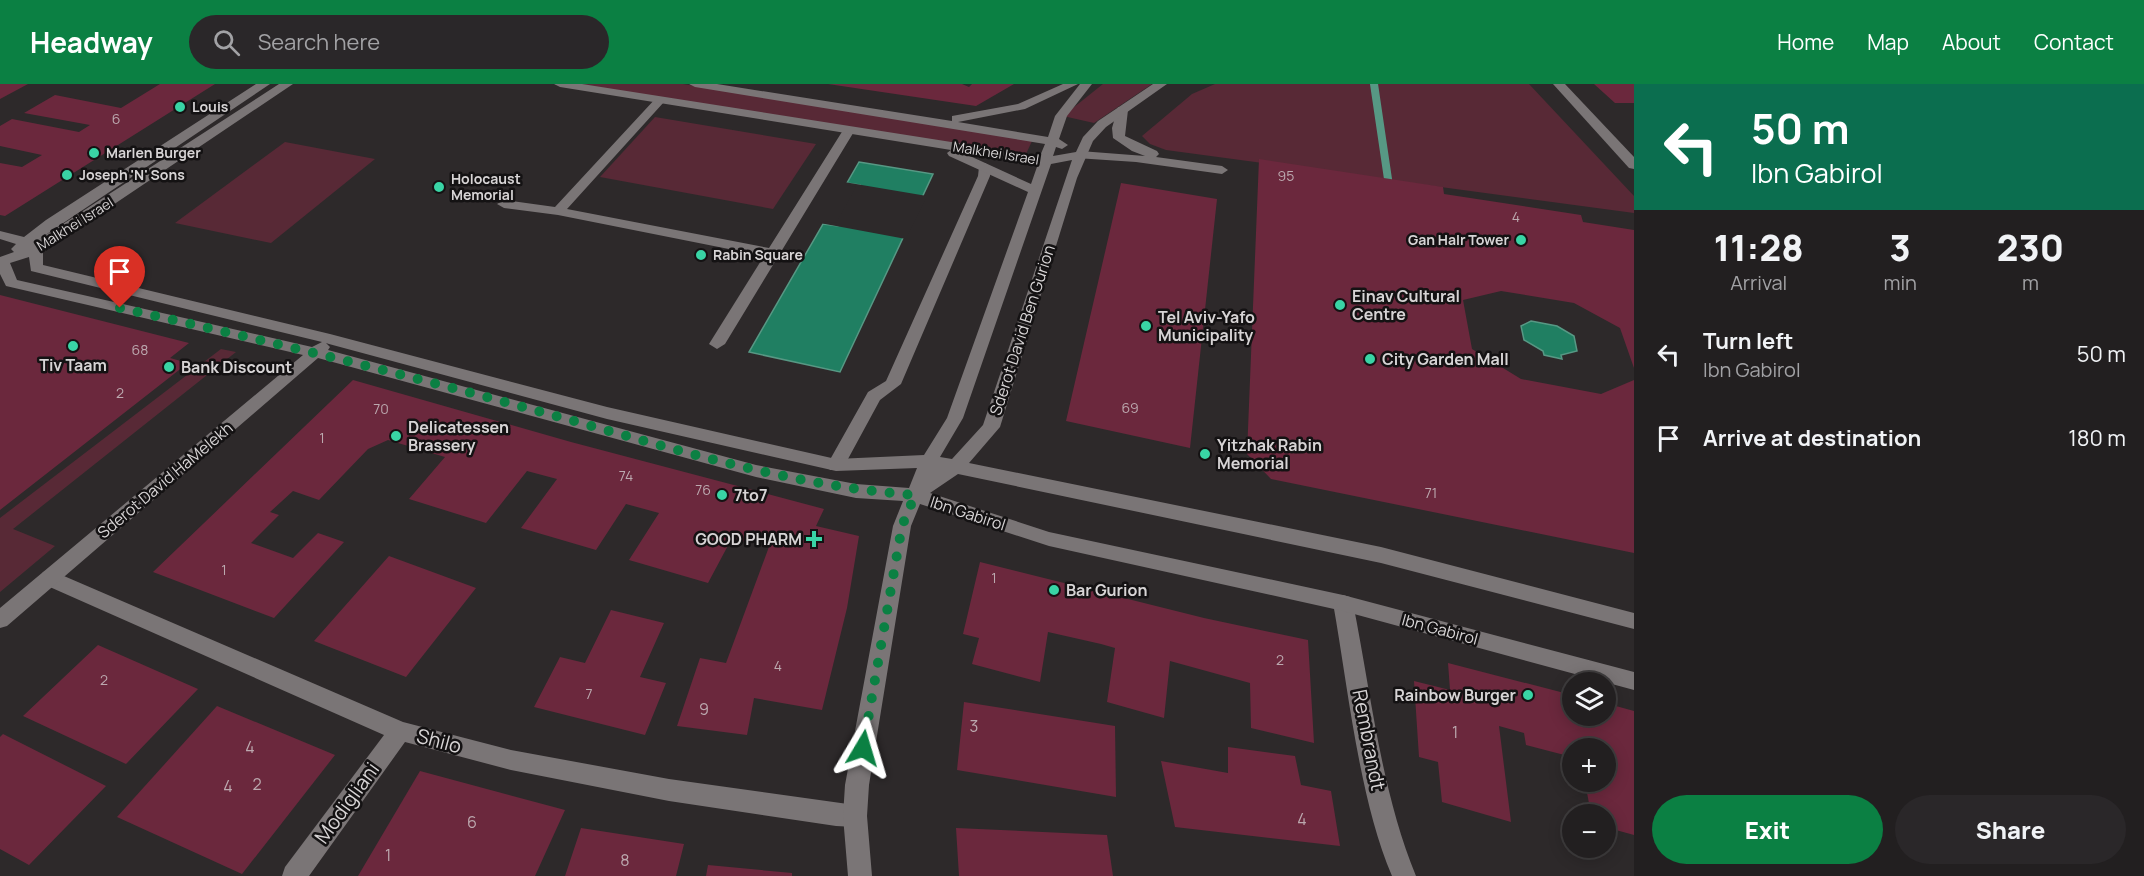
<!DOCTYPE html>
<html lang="en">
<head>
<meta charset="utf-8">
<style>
	:root { --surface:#221f20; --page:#2a2729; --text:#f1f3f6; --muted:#a2a2a5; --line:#3f3d3e; --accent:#0b8043 }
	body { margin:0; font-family:Manrope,sans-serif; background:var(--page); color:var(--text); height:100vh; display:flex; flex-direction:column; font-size:22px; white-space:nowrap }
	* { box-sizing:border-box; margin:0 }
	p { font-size:20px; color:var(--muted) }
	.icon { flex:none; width:33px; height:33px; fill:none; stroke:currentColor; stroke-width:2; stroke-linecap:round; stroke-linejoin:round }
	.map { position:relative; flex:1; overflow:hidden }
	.side { display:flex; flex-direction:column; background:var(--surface); width:510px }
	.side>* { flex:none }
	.guide { background:#0b6e4f; color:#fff; overflow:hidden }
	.tools { position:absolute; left:1562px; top:588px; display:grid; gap:12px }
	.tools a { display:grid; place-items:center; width:54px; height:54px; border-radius:50%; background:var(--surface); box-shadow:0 3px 15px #0003,0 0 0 2px var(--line); font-size:30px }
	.pin { position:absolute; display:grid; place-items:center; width:51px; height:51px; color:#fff; margin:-62px -26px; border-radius:50% 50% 50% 0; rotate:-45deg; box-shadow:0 0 6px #0007 }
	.pin .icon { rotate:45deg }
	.me { position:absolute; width:66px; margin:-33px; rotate:7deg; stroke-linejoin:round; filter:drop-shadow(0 0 4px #0008) }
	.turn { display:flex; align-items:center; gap:21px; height:126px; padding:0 18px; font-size:27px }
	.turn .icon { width:78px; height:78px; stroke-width:2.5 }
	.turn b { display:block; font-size:42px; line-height:51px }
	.eta { display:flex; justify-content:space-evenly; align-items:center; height:102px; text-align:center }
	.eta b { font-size:36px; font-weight:800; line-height:42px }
	.cta { display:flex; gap:12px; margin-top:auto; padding:12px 18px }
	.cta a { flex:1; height:69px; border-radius:36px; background:var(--accent); color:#fff; font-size:24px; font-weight:800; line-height:69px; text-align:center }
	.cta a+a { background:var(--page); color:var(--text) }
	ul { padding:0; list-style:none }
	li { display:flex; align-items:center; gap:18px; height:84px; padding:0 18px }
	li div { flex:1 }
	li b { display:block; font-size:22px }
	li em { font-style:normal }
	header { display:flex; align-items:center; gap:36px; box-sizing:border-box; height:84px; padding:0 30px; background:var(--accent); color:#fff }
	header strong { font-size:28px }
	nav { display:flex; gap:33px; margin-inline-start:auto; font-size:21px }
	.search { width:420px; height:54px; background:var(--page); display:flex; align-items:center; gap:15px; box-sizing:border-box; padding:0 21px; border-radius:33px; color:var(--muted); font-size:22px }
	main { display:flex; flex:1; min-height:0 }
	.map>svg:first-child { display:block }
	.green { fill:#582936 }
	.water { fill:#207f62; stroke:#579884; stroke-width:1.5 }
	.pier { fill:#2d292a }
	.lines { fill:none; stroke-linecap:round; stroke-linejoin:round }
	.stream { stroke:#579884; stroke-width:8 }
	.building { fill:#6b283d }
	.lane { fill:#7a7576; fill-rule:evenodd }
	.street { fill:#7a7576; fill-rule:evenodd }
	.secondary { fill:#7a7576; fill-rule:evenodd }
	.route { stroke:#0b8043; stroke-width:10; stroke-dasharray:0 18 }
	.poi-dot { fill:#39d4a5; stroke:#141213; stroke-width:2 }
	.labels { text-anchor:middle; stroke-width:5; stroke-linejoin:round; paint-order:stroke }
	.far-poi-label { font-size:14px; font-weight:bold; fill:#d7d4d5; stroke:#141213; text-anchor:start }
	.number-label { font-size:14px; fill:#bca9af }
	.far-street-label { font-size:14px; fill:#d7d4d5; stroke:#141213 }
	.poi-label { font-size:16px; font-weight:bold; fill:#d7d4d5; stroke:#141213; text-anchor:start }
	.street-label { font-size:16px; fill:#d7d4d5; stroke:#141213 }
	.near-number-label { font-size:16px; fill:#bca9af }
	.near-street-label { font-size:20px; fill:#d7d4d5; stroke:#141213 }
</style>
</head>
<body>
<header>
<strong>Headway</strong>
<div class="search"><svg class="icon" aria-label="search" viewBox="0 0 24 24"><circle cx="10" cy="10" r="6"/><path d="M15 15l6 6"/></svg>Search here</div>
<nav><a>Home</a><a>Map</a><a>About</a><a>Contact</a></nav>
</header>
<main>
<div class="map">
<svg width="1634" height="792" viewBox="0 0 1634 792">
	<rect width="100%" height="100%" fill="#2d292a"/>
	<g class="green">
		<polygon points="578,0 683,0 1033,55 1025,72"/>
		<polygon points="1103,0 1152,0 1094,39 1063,32"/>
		<polygon points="1215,0 1529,0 1634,112 1634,129 1166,66 1150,60 1142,52 1192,10"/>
		<polygon points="655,33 816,60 773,125 600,93"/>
		<polygon points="285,58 375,75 271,159 175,139"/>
		<polygon points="221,265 236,268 13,445 55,462 0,508 0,434"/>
	</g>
	<g class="water">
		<polygon points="859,78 933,90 840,288 749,268 823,140 838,142 860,101 847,99"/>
		<polygon points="1531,237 1557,242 1574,252 1577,267 1561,271 1562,275 1544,271 1543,267 1524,256 1521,242"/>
	</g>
	<polygon class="pier" points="844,98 927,112 906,155 820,139 823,137 836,139 856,103 846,101"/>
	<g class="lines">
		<polyline class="stream" points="1374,0 1388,95"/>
	</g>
	<g class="building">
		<polygon points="0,0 28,0 0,15"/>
		<polygon points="160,0 215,0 5,132 0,131 0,79 22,83 42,71 0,62 0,42 12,35 79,48 90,41 24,29 55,11 121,24"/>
		<polygon points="828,0 962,0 969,3 972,0 1014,0 976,22"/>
		<polygon points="1594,0 1634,0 1634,19 1615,19"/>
		<polygon points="1259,75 1443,103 1444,110 1581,131 1583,138 1634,146 1634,284 1620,244 1574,219 1501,207 1463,216 1472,265 1521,295 1601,310 1634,296 1634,469 1271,395 1247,370"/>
		<polygon points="1121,99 1217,115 1190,364 1066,337"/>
		<polygon points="0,211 189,259 170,274 188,279 0,426"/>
		<polygon points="353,296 571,358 824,425 816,442 859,452 847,524 822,626 754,614 747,651 677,642 700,574 726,579 773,452 753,446 746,458 732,454 708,499 629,476 659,429 626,420 596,466 521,444 557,395 527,387 486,439 409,415 445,373 388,356 368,365 319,416 293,407 270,428 279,431 251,459 293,474 318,449 344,458 274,534 153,488"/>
		<polygon points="389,472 476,504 406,593 314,557"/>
		<polygon points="980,478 1204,534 1308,556 1314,659 1251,644 1250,599 1170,577 1164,634 1107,618 1115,564 1101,560 1048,548 1040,598 972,580 979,554 963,550"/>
		<polygon points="611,526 664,539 640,593 666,599 645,651 534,623 560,573 585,579"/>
		<polygon points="98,561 198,605 126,680 23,632"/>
		<polygon points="1448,579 1572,611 1572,632 1605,632 1605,619 1634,627 1634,751 1605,743 1605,730 1591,730 1585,698 1605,698 1605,664 1572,664 1572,673 1526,661 1524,649 1499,642 1511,738 1442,718 1438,678 1419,673 1414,597 1450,606"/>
		<polygon points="964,618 1115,642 1116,713 957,686"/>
		<polygon points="217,622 335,671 242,790 117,733"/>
		<polygon points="3,650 106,702 29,781 0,765 0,653"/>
		<polygon points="1228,663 1295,672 1301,701 1331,707 1340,762 1175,743 1161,677 1228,689"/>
		<polygon points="420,687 565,726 535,792 358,792"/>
		<polygon points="581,744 684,760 676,792 565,792"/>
		<polygon points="956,744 1107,751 1113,792 959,792"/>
		<polygon points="708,781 792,789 792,792 706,792"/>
	</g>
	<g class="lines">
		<g class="lane">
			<polygon points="1118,23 1128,26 1125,52 1157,67 1159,70 1156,73 1222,82 1228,86 1222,90 1136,78 1076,74 1076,68 1080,67 1145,72 1132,67 1113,54 1112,44"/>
			<polygon points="985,79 991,83 990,92 901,300 880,316 842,386 830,386 827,381 868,308 886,297 978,92 979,83"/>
		</g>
		<g class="street">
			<polygon points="1553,0 1565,0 1634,73 1634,85 1629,84"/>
			<polygon points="660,13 666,16 664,18 567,125 769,164 845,43 855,46 725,260 717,265 709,260 764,172 558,131 504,124 497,120 504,116 555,123 656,14"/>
			<polygon points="50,486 403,638 511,666 669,695 855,721 863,724 867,732 863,740 855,743 836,742 669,717 511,686 405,658 309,792 282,792 285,783 384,651 43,500 40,494 43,488"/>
			<path d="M 1343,511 L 1350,513 L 1353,519 C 1371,609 1381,707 1416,792 L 1392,792 C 1359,715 1348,603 1333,519 L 1336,513 Z"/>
		</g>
		<path class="secondary" d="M 256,0 L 270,0 L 35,158 L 279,0 L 293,0 L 43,168 L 43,181 L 330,250 L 607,323 L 836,375 L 924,371 L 947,334 L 1028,108 L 949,72 L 947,69 L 951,66 L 560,3 L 554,0 L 582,0 L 1040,72 L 1045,60 L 695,3 L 689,0 L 717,0 L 952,37 L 952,32 L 1018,20 L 1063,0 L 1078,0 L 1025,25 L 958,38 L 1048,53 L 1055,32 L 1080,0 L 1092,0 L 1067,32 L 1059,55 L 1068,61 L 1062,65 L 1056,63 L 1053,72 L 1076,68 L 1083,53 L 1098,37 L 1153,0 L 1167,0 L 1106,43 L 1093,57 L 1077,94 L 1000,343 L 969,379 L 1381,463 L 1634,529 L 1634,545 L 1381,479 L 958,390 L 930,409 L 1049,448 L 1343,511 L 1634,588 L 1634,606 L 1343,527 L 1049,462 L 920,420 L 911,442 L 869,701 L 867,732 L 872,792 L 848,792 L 843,732 L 845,701 L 893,442 L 903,417 L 856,414 L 756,393 L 318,274 L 7,542 L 0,544 L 0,524 L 303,271 L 6,202 L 0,190 L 0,173 L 14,168 L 11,165 L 16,160 L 0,155 L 0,147 L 24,153 L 46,136 ZM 959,67 L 1038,80 L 1031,100 ZM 1072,76 L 983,341 L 952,375 L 940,373 L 963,334 L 1051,80 ZM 29,173 L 31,187 L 322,258 L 312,263 L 17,196 L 10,179 ZM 326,259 L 329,260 L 607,335 L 836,387 L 917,384 L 909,404 L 856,400 L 756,381 L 328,266 L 330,263 Z"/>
	</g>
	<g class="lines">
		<path class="route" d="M 120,224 C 259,255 397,288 534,326 C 659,360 785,402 915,411 L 902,442 L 863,664"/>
	</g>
	<g class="poi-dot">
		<circle cx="180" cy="23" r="6"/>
		<circle cx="94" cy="69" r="6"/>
		<circle cx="67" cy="91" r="6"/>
		<circle cx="439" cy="103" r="6"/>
		<circle cx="1521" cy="156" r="6"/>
		<circle cx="701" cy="171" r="6"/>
		<circle cx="1340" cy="221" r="6"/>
		<circle cx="1146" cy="242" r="6"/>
		<circle cx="73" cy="262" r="6"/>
		<circle cx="1370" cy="275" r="6"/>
		<circle cx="169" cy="283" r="6"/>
		<circle cx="396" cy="352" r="6"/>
		<circle cx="1205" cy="370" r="6"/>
		<circle cx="722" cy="411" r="6"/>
		<path d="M811 446h6v6h6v6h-6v6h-6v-6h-6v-6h6z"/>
		<circle cx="1054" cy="506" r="6"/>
		<circle cx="1528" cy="611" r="6"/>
	</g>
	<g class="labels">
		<g class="far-poi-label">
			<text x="192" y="28">Louis</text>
			<text x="106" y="74">Marlen Burger</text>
			<text x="79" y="96">Joseph 'N' Sons</text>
			<text x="451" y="100">Holocaust<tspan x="451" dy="16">Memorial</tspan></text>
			<text x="1509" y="161" text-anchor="end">Gan HaIr Tower</text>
			<text x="713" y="176">Rabin Square</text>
		</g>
		<g class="number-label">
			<text x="116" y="40">6</text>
			<text x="1286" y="97">95</text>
			<text x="1516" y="138">4</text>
			<text x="140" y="271">68</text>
			<text x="120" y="314">2</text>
			<text x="1130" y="329">69</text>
			<text x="381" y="330">70</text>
			<text x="322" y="359">1</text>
			<text x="626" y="397">74</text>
			<text x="703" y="411">76</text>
			<text x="1431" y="414">71</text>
			<text x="224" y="491">1</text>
			<text x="994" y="499">1</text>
			<text x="1280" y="581">2</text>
			<text x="778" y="587">4</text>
			<text x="104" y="601">2</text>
			<text x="589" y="615">7</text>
		</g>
		<g class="far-street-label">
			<text transform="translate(996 69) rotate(9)" y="5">Malkhei Israel</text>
			<text transform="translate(75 140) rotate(-32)" y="5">Malkhei Israel</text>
		</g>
		<g class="poi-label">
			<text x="1352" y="218">Einav Cultural<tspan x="1352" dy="18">Centre</tspan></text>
			<text x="1158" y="239">Tel Aviv-Yafo<tspan x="1158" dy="18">Municipality</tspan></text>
			<text x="1382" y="281">City Garden Mall</text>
			<text x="73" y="287" text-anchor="middle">Tiv Taam</text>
			<text x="181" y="289">Bank Discount</text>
			<text x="408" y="349">Delicatessen<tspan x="408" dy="18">Brassery</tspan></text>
			<text x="1217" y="367">Yitzhak Rabin<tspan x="1217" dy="18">Memorial</tspan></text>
			<text x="734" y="417">7to7</text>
			<text x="802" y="461" text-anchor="end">GOOD PHARM</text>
			<text x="1066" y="512">Bar Gurion</text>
			<text x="1516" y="617" text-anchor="end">Rainbow Burger</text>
		</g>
		<g class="street-label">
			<text transform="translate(1022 246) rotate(-72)" y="6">Sderot David Ben Gurion</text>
			<text transform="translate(165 396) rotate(-40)" y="6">Sderot David HaMelekh</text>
			<text transform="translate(968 429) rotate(18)" y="6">Ibn Gabirol</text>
			<text transform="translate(1440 545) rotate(15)" y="6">Ibn Gabirol</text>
		</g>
		<g class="near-number-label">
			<text x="704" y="631">9</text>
			<text x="974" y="648">3</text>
			<text x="1455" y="654">1</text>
			<text x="250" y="669">4</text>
			<text x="257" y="706">2</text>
			<text x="228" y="708">4</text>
			<text x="1302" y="741">4</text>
			<text x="472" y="744">6</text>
			<text x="388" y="777">1</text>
			<text x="625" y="782">8</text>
		</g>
		<g class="near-street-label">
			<text transform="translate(1369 656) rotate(79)" y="7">Rembrandt</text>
			<text transform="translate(439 657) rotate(15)" y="7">Shilo</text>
			<text transform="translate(347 719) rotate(-54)" y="7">Modigliani</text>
		</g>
	</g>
</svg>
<div class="tools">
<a><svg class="icon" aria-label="layers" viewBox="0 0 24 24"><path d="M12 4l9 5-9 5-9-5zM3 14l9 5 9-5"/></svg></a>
<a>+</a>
<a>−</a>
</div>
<div class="pin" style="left:120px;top:224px;background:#d93025"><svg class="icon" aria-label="arrive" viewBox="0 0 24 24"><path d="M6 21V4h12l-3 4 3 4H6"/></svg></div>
<svg class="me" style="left:863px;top:664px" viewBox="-20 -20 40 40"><path d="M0-17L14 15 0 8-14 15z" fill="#0b8043" stroke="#fff" stroke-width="4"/></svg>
</div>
<section class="side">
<div class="guide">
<div class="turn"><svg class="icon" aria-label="left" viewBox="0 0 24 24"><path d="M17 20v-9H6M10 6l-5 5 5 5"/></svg><div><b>50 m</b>Ibn Gabirol</div></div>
</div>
<div class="eta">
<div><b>11:28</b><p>Arrival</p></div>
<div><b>3</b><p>min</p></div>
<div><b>230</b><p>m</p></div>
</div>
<ul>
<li><svg class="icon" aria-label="left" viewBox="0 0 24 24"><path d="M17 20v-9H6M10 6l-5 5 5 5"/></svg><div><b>Turn left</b><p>Ibn Gabirol</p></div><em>50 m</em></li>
<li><svg class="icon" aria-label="arrive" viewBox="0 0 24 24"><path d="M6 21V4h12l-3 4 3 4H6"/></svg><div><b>Arrive at destination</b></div><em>180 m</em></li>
</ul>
<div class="cta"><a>Exit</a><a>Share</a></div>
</section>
</main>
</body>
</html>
